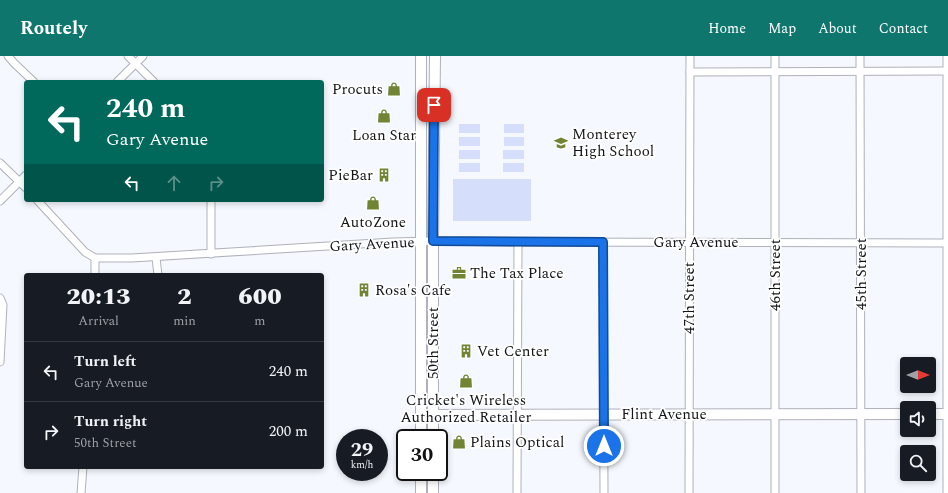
<!DOCTYPE html>
<html lang="en">
<head>
<meta charset="utf-8">
<style>
	:root { --surface:#171b24; --page:#20242c; --text:#f1f3f6; --muted:#9ea1a6; --line:#363941; --accent:#0f766e }
	body { margin:0; font-family:Spectral,serif; background:var(--page); color:var(--text); height:100vh; display:flex; flex-direction:column; font-size:15px; white-space:nowrap }
	* { box-sizing:border-box; margin:0 }
	p { font-size:13px; color:var(--muted) }
	.icon { flex:none; width:22px; height:22px; fill:none; stroke:currentColor; stroke-width:2; stroke-linecap:round; stroke-linejoin:round }
	.map { position:relative; flex:1; overflow:hidden }
	.sheet { position:absolute; left:24px; top:217px; width:300px; height:196px; display:flex; flex-direction:column; background:var(--surface); border-radius:4px; box-shadow:0 2px 6px #0003 }
	.sheet>* { flex:none }
	.guide { position:absolute; left:24px; top:24px; width:300px; height:122px; border-radius:4px; box-shadow:0 2px 6px #0003; background:#00695c; color:#fff; overflow:hidden }
	.needle { width:26px; rotate:90deg }
	.controls { position:absolute; left:900px; top:301px; display:grid; gap:8px }
	.controls a { display:grid; place-items:center; width:36px; height:36px; border-radius:4px; background:var(--surface); box-shadow:0 2px 6px #0003; font-size:20px }
	.speed { position:absolute; left:336px; top:373px; display:flex; gap:8px; font-size:20px; font-weight:700; text-align:center }
	.speed>* { display:grid; place-content:center; width:52px; height:52px; border-radius:50%; background:var(--surface); box-shadow:0 2px 6px #0003; line-height:1 }
	.speed small { font-size:10px; font-weight:400 }
	.speed .limit { border:2px solid #111; border-radius:6px; background:#fff; color:#111 }
	.pin { position:absolute; display:grid; place-items:center; width:34px; height:34px; color:#fff; margin:-17px; border-radius:8px; box-shadow:0 2px 6px #0006 }
	.me { position:absolute; width:44px; margin:-22px; rotate:0deg; stroke-linejoin:round; filter:drop-shadow(0 0 3px #0008) }
	.turn { display:flex; align-items:center; gap:14px; height:84px; padding:0 16px; font-size:18px }
	.turn .icon { width:52px; height:52px; stroke-width:2.5 }
	.turn b { display:block; font-size:28px; line-height:34px }
	.lanes { display:flex; align-items:center; height:38px; padding:0 16px; background:#0003; justify-content:center; gap:20px; direction:ltr }
	.lanes .off { opacity:.35 }
	.eta { display:flex; justify-content:space-evenly; align-items:center; height:68px; text-align:center }
	.eta b { font-size:24px; font-weight:800; line-height:28px }
	ul { padding:0; list-style:none }
	li { display:flex; align-items:center; gap:12px; height:60px; padding:0 16px; border-top:1px solid var(--line) }
	li div { flex:1 }
	li b { display:block; font-size:15px }
	li em { font-style:normal }
	header { display:flex; align-items:center; gap:24px; box-sizing:border-box; height:56px; padding:0 20px; background:var(--accent); color:#fff }
	header strong { font-size:19px }
	nav { display:flex; gap:22px; margin-inline-start:auto; font-size:14px }
	.map>svg:first-child { display:block }
	.green { fill:#d5dffc }
	.lines { fill:none; stroke-linecap:round; stroke-linejoin:round }
	.street-casing { stroke:#aeb1bb; stroke-width:9 }
	.secondary-casing { stroke:#aeb1bb; stroke-width:12 }
	.street { stroke:#fff; stroke-width:7 }
	.secondary { stroke:#fff; stroke-width:10 }
	.route-casing { stroke:#114b97; stroke-width:10 }
	.route { stroke:#1a73e8; stroke-width:7 }
	.labels { text-anchor:middle; stroke-width:3.5; stroke-linejoin:round; paint-order:stroke }
	.poi-label { font-size:15px; fill:#141518; stroke:#fff; text-anchor:start }
	.street-label { font-size:15px; fill:#141518; stroke:#fff }
</style>
</head>
<body>
<header>
<strong>Routely</strong>
<nav><a>Home</a><a>Map</a><a>About</a><a>Contact</a></nav>
</header>
<div class="map">
<svg width="948" height="437" viewBox="0 0 948 437">
	<rect width="100%" height="100%" fill="#f5f8fe"/>
	<g class="green">
		<rect x="459" y="68" width="21" height="9"/>
		<rect x="504" y="68" width="20" height="9"/>
		<rect x="459" y="81" width="21" height="9"/>
		<rect x="504" y="81" width="20" height="9"/>
		<rect x="459" y="94" width="21" height="9"/>
		<rect x="503" y="94" width="21" height="9"/>
		<rect x="459" y="107" width="21" height="9"/>
		<rect x="503" y="107" width="21" height="9"/>
		<rect x="453" y="123" width="78" height="42"/>
	</g>
	<g class="lines">
		<g class="street-casing">
			<g id="street">
				<polyline points="8,0 14,7 34,26"/>
				<polyline points="128,0 154,26"/>
				<polyline points="775,0 775,437"/>
				<polyline points="860,0 861,437"/>
				<polyline points="690,16 948,15"/>
				<polyline points="117,26 143,0"/>
				<polyline points="0,107 26,132"/>
				<polyline points="37,144 85,196 95,202 132,202 393,186 433,185 518,186 948,187"/>
				<polyline points="0,145 26,119"/>
				<polyline points="603,186 604,437"/>
				<polyline points="211,198 211,144"/>
				<polyline points="156,202 158,219"/>
				<polyline points="95,219 95,202"/>
				<polyline points="0,242 3,249 0,306"/>
				<polyline points="81,437 83,411"/>
				<polyline points="517,437 518,186"/>
				<polyline points="689,437 690,0"/>
				<polyline points="947,437 947,0"/>
			</g>
		</g>
		<g class="secondary-casing">
			<g id="secondary">
				<polyline points="421,0 421,382"/>
				<polyline points="929,358 948,358"/>
				<polyline points="421,359 907,358"/>
				<polyline points="433,382 433,185 435,0"/>
				<polyline points="421,416 421,437"/>
				<polyline points="433,416 433,437"/>
			</g>
		</g>
		<use href="#street" class="street"/>
		<use href="#secondary" class="secondary"/>
	</g>
	<g class="lines">
		<g class="route-casing">
			<polyline id="route" points="434,49 433,185 603,186 604,390"/>
		</g>
		<use href="#route" class="route"/>
	</g>
	<defs>
		<g id="shop-bare" transform="scale(1.08)"><path d="M-5-2.5h2.3a2.7 3.5 0 0 1 5.4 0H5L5.5 6h-11ZM-1.5-2.5h3a1.5 2.3 0 0 0-3 0Z" fill="#708434" stroke="#fff" stroke-width="2.5" paint-order="stroke"/></g>
		<g id="school-bare" transform="scale(1.08)"><path d="M0-5L7-2L0 1L-7-2ZM-4 1L0 2.5L4 1V4Q0 6-4 4Z" fill="#708434" stroke="#fff" stroke-width="2.5" paint-order="stroke"/></g>
		<g id="building-bare" transform="scale(1.08)"><path d="M-4-6H4V6H1V3H-1V6H-4ZM-2.5-4.3h1.7v1.8h-1.7ZM.8-4.3h1.7v1.8H.8ZM-2.5-1h1.7V.8h-1.7ZM.8-1h1.7V.8H.8Z" fill="#708434" stroke="#fff" stroke-width="2.5" paint-order="stroke"/></g>
		<g id="office-bare" transform="scale(1.08)"><path d="M-6-3h4V-5.5h4V-3h4V5H-6ZM-1-4.5V-3h2v-1.5ZM-6 0V1H6V0Z" fill="#708434" stroke="#fff" stroke-width="2.5" paint-order="stroke"/></g>
	</defs>
	<g fill-rule="evenodd">
		<use href="#shop-bare" x="394" y="33"/>
		<use href="#shop-bare" x="384" y="60"/>
		<use href="#school-bare" x="561" y="87"/>
		<use href="#building-bare" x="384" y="119"/>
		<use href="#shop-bare" x="373" y="147"/>
		<use href="#office-bare" x="459" y="217"/>
		<use href="#building-bare" x="364" y="234"/>
		<use href="#building-bare" x="466" y="295"/>
		<use href="#shop-bare" x="466" y="325"/>
		<use href="#shop-bare" x="459" y="386"/>
	</g>
	<g class="labels">
		<g class="poi-label">
			<text x="383" y="38" text-anchor="end">Procuts</text>
			<text x="572" y="83">Monterey<tspan x="572" dy="17">High School</tspan></text>
			<text x="384" y="84" text-anchor="middle">Loan Star</text>
			<text x="373" y="124" text-anchor="end">PieBar</text>
			<text x="373" y="171" text-anchor="middle">AutoZone</text>
			<text x="470" y="222">The Tax Place</text>
			<text x="375" y="239">Rosa's Cafe</text>
			<text x="477" y="300">Vet Center</text>
			<text x="466" y="349" text-anchor="middle">Cricket's Wireless<tspan x="466" dy="17">Authorized Retailer</tspan></text>
			<text x="470" y="391">Plains Optical</text>
		</g>
		<g class="street-label">
			<text x="696" y="191">Gary Avenue</text>
			<text transform="translate(372 188) rotate(-3)" y="5">Gary Avenue</text>
			<text transform="translate(861 218) rotate(-90)" y="5">45th Street</text>
			<text transform="translate(775 219) rotate(-90)" y="5">46th Street</text>
			<text transform="translate(689 242) rotate(-90)" y="5">47th Street</text>
			<text transform="translate(433 287) rotate(-90)" y="5">50th Street</text>
			<text x="664" y="363">Flint Avenue</text>
		</g>
	</g>
</svg>
<div class="controls">
<a><svg class="needle" viewBox="-14 -14 28 28"><path d="M0-13l5 13h-10z" fill="#e53935"/><path d="M0 13l5-13h-10z" fill="#9ea1a6"/></svg></a>
<a><svg class="icon" aria-label="sound" viewBox="0 0 24 24"><path d="M4 9h4l5-4v14l-5-4H4zM17 9q2 3 0 6"/></svg></a>
<a><svg class="icon" aria-label="search" viewBox="0 0 24 24"><circle cx="10" cy="10" r="6"/><path d="M15 15l6 6"/></svg></a>
</div>
<div class="speed"><div>29<small>km/h</small></div><div class="limit">30</div></div>
<div class="pin" style="left:434px;top:49px;background:#d93025"><svg class="icon" aria-label="arrive" viewBox="0 0 24 24"><path d="M6 21V4h12l-3 4 3 4H6"/></svg></div>
<svg class="me" style="left:604px;top:390px" viewBox="-20 -20 40 40"><circle r="17" fill="#1a73e8" stroke="#fff" stroke-width="3"/><path d="M0-11L8 9 0 5-8 9z" fill="#fff"/></svg>
<div class="guide">
<div class="turn"><svg class="icon" aria-label="left" viewBox="0 0 24 24"><path d="M17 20v-9H6M10 6l-5 5 5 5"/></svg><div><b>240 m</b>Gary Avenue</div></div>
<div class="lanes"><svg class="icon" aria-label="left" viewBox="0 0 24 24"><path d="M17 20v-9H6M10 6l-5 5 5 5"/></svg><svg class="icon off" aria-label="ahead" viewBox="0 0 24 24"><path d="M12 20V5M6 11l6-6 6 6"/></svg><svg class="icon off" aria-label="right" viewBox="0 0 24 24"><path d="M7 20v-9h11M14 6l5 5-5 5"/></svg></div>
</div>
<section class="sheet">
<div class="eta">
<div><b>20:13</b><p>Arrival</p></div>
<div><b>2</b><p>min</p></div>
<div><b>600</b><p>m</p></div>
</div>
<ul>
<li><svg class="icon" aria-label="left" viewBox="0 0 24 24"><path d="M17 20v-9H6M10 6l-5 5 5 5"/></svg><div><b>Turn left</b><p>Gary Avenue</p></div><em>240 m</em></li>
<li><svg class="icon" aria-label="right" viewBox="0 0 24 24"><path d="M7 20v-9h11M14 6l5 5-5 5"/></svg><div><b>Turn right</b><p>50th Street</p></div><em>200 m</em></li>
</ul>
</section>
</div>
</body>
</html>
